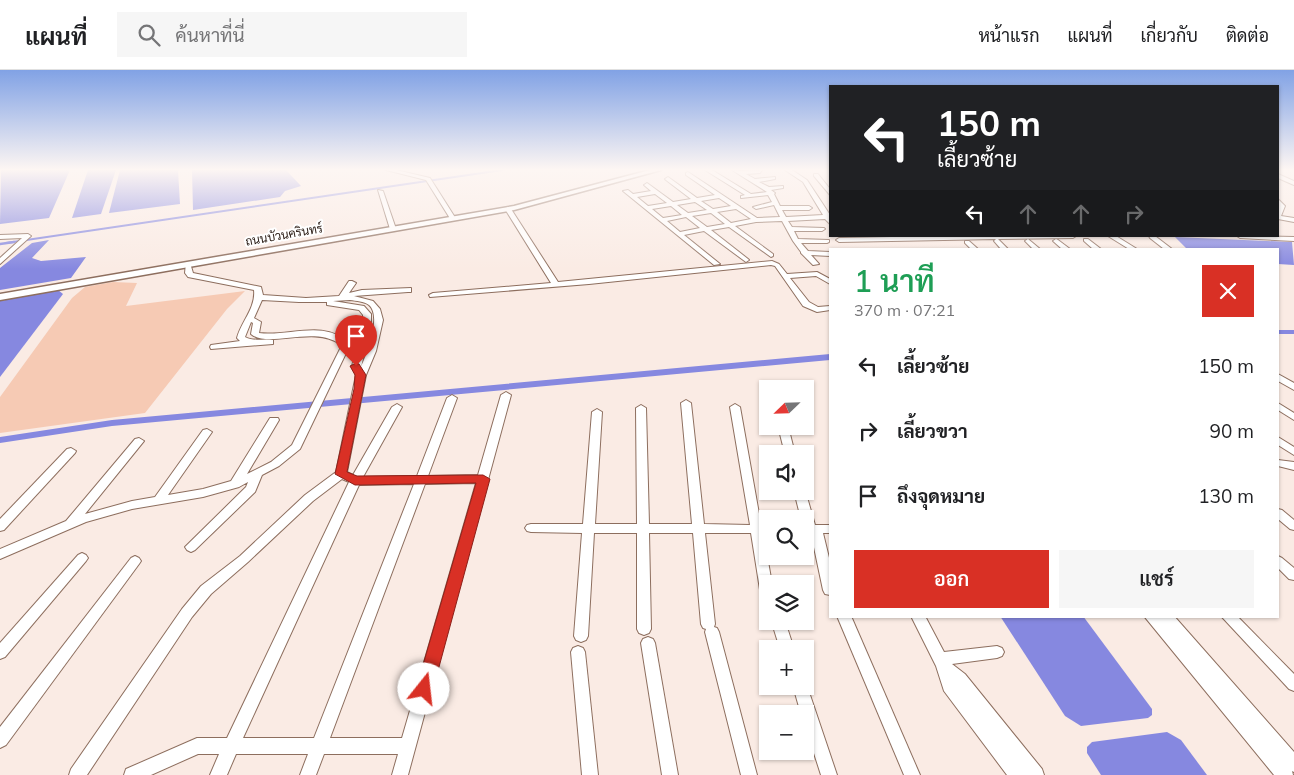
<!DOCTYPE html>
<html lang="th">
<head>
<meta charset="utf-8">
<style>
	:root { --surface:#fff; --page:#f6f6f6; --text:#202124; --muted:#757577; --line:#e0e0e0; --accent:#d93025 }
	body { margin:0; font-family:Mulish,Sarabun,sans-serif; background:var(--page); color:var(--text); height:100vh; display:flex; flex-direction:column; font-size:19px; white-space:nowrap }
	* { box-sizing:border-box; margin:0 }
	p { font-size:16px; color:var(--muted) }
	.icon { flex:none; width:28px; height:28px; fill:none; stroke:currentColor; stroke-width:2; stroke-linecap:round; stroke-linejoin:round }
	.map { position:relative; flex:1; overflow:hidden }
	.side { position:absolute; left:829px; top:178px; width:450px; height:370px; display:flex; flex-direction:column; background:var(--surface); border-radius:0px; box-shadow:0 1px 4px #0004 }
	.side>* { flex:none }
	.top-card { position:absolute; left:829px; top:15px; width:450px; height:152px; border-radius:0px; box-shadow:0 1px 4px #0004; background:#202124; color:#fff; overflow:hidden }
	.needle { width:32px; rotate:247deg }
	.tools { position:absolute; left:759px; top:310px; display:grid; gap:10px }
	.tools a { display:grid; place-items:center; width:55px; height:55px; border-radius:0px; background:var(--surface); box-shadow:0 1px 4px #0004; font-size:25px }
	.pin { position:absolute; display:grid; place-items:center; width:42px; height:42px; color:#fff; margin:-51px -21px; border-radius:50% 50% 50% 0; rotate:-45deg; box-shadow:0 0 5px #0007 }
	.pin .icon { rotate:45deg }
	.me { position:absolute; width:55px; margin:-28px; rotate:16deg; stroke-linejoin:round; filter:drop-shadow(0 0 4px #0008) }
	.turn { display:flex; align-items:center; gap:18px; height:105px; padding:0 25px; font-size:22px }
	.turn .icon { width:65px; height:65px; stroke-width:2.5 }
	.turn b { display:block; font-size:35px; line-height:42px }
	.lanes { display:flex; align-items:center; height:48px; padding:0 25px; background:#0003; justify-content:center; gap:25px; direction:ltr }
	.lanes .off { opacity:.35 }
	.round { display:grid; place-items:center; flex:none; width:52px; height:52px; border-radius:0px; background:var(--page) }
	.summary { display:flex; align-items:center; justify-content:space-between; height:85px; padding:0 25px }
	h1 { font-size:30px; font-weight:600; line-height:38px; color:#1e9e55 }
	.button { display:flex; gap:10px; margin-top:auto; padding:10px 25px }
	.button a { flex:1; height:58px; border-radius:0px; background:var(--accent); color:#fff; font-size:20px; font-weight:600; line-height:58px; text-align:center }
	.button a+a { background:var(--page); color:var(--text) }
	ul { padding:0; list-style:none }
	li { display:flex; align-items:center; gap:15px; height:65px; padding:0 25px }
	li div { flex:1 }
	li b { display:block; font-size:19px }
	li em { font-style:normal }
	header { display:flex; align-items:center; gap:30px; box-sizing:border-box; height:70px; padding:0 25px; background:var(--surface); border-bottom:1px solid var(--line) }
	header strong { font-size:24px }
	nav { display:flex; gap:28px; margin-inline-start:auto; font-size:18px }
	.search { width:350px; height:45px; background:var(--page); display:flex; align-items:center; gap:12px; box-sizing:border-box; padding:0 18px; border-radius:0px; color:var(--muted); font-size:19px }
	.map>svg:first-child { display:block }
	.green { fill:#f6cab4 }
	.water { fill:#8688e0 }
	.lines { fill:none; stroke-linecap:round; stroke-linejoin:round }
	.stream-far1 { stroke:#8688e0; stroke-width:2 }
	.stream { stroke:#8688e0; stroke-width:2.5 }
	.canal { fill:#8688e0; fill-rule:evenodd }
	.minor-casing { stroke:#8d6e5e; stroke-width:2 }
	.tertiary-casing { stroke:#8d6e5e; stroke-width:3 }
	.minor { fill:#fff; fill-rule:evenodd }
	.tertiary { fill:#fff; fill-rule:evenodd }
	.route { fill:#d93025; stroke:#8d1f18 }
	.labels { text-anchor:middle; stroke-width:4; stroke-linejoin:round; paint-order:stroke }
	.far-street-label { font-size:12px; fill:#30231c; stroke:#fff }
</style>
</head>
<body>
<header>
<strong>แผนที่</strong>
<div class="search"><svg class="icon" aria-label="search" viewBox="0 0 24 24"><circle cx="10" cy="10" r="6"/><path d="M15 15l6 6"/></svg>ค้นหาที่นี่</div>
<nav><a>หน้าแรก</a><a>แผนที่</a><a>เกี่ยวกับ</a><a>ติดต่อ</a></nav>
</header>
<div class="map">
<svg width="1294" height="705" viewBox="0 0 1294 705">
	<rect width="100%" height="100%" fill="#faebe4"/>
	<polygon class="green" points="113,212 137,213 126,236 245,221 227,239 145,343 0,363 0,327 72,228 85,217"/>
	<g class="water">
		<polygon points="1,100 70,100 49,148 0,154"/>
		<polygon points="88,100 116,100 101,144 72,148"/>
		<polygon points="120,100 178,100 180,134 109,143"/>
		<polygon points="192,100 286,100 301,116 285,121 280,127 193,140"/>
		<polygon points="1175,167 1292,172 1294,195 1278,194 1278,179 1187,179"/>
		<polygon points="49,170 32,188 41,191 86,187 71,208 0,220 0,198 32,173"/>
		<polygon points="58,220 63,224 0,307 0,231"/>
		<polygon points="1000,546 1083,546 1152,639 1152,645 1148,648 1081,656 1065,646"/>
		<polygon points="1167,662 1181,670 1207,705 1101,705 1087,683 1087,677 1092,672"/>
	</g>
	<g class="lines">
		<polyline class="stream-far1" points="6,173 502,100"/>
		<polyline class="stream" points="0,174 14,172"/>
		<g class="canal">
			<rect x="1278" y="260" width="16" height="4"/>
			<polygon points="830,284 830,290 112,356 0,373 0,367 112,350"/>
		</g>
		<g class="minor-casing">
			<g id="minor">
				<polygon points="386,100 396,100 430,108 456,149 455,150 451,150 426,110"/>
				<path d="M 705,100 L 712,100 L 751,124 L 767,122 L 732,100 L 741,101 L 762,100 L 760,103 L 746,104 L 755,109 L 775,107 L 775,109 L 759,112 L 769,117 L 783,116 L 783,118 L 771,120 L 775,123 L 774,124 L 780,136 L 809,136 L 812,138 L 809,140 L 782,140 L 786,147 L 823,145 L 803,112 L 785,100 L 792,100 L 807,110 L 830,145 L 830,154 L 825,149 L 788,151 L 792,157 L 824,158 L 825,159 L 822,161 L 794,161 L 798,169 L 829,170 L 829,172 L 827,173 L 801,173 L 808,181 L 830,182 L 830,186 L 811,185 L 819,194 L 813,195 L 801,183 L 801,182 L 793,171 L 782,151 L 756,152 L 735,156 L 773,184 L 773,186 L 771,187 L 729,157 L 711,160 L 748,189 L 749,190 L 746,192 L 704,161 L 684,165 L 720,194 L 714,195 L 623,121 L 628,120 L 633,124 L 651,121 L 644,115 L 647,113 L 673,132 L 691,129 L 666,110 L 665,109 L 668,107 L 697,128 L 715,125 L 686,105 L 686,103 L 688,102 L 757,148 L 780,147 L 774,135 L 756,139 L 753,137 L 772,132 L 768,125 L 741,128 L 741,126 L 745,125 ZM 655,124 L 667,133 L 648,136 L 637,127 ZM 719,128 L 731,136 L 713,139 L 701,131 ZM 695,132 L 707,140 L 688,143 L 677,135 ZM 671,136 L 682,145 L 663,148 L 652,139 ZM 736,139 L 751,149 L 731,153 L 717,142 ZM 711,143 L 725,154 L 707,157 L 692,146 ZM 686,147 L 700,158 L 680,162 L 667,151 Z"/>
				<polygon points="814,104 818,104 830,119 830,125 814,106"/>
				<polygon points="1278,104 1294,111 1294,115 1278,108"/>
				<polygon points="378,120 383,121 396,159 395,160 390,159"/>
				<polygon points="1278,129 1285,136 1281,146 1294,148 1294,152 1278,149"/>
				<polygon points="508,137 511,139 558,212 772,191 779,194 787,204 817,202 830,209 830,214 816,206 790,208 809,232 818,237 830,236 830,240 817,242 803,236 775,196 771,195 589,214 430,227 429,225 433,223 551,213 505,139"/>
				<polygon points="0,165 28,164 31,166 0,194 0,188 22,168 0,169"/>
				<polygon points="944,166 1076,166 1073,168 998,169 1008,179 1001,179 994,171 996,169 839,172 836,170 839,168"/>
				<polygon points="1108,166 1116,166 1137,179 1129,179"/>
				<polygon points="1149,166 1155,166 1172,179 1164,179 1150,168"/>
				<polygon points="1237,166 1294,167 1294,171 1240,168"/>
				<polygon points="1028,169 1040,179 1033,179 1025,171"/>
				<polygon points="1056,169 1058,170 1070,179 1062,179 1053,171"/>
				<polygon points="1084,169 1088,169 1101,179 1093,179 1084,171"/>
				<polygon points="965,171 969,171 978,179 971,179 965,173"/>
				<path d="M 186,193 L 190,193 L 193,203 L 261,217 L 263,225 L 306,228 L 339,226 L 349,211 L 352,211 L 356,213 L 349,223 L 362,220 L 411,218 L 411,222 L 408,222 L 354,226 L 373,231 L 380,239 L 383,250 L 376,281 L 366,305 L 347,402 L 353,405 L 392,337 L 397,334 L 402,337 L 363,407 L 417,406 L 447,328 L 452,325 L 457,328 L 428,406 L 478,405 L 501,325 L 506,322 L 511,325 L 408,705 L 392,705 L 398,684 L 324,684 L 316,705 L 300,705 L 308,684 L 236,684 L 227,705 L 210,705 L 219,684 L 198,684 L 151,705 L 124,705 L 126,699 L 197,668 L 227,668 L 349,412 L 342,409 L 313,431 L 248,492 L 211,524 L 192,547 L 87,705 L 69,705 L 71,699 L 182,539 L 201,516 L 240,486 L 305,425 L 336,402 L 356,305 L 352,296 L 363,254 L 363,245 L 359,240 L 327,235 L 327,232 L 299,232 L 262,230 L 254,248 L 261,252 L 259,263 C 288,267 325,249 348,273 L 348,279 L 300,379 L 279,396 L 262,405 L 255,422 L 195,480 L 191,482 L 187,480 L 185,477 L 246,417 L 248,412 L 239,417 L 203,427 L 132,439 L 86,452 L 0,489 L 0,479 L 66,451 L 135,369 L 139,368 L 144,371 L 85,444 L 132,431 L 155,427 L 203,360 L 207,359 L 212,362 L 168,425 L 203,419 L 231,411 L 270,348 L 278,348 L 279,350 L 247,404 L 271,392 L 292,375 L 340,279 L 340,274 C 313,255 268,279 251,264 L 253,253 L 251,252 L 245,267 C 254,272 263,268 273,270 L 273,274 L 211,279 L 210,277 L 211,275 L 240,271 L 237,268 C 241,252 256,238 254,220 L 188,207 L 185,203 ZM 350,230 C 356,231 364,231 369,235 C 382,246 367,284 361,297 L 371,254 L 371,244 L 364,236 L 333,231 ZM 476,413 L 402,668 L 330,668 L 425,414 ZM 414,414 L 314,668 L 243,668 L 359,415 Z"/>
				<polygon points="1278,304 1294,313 1294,320 1278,311"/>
				<polygon points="686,330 691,333 704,454 750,455 730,337 735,334 740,337 761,455 768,455 768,463 763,463 772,514 768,514 768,531 763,530 761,526 751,463 705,463 715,554 714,557 717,558 719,562 757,705 741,705 705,562 706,559 703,558 701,554 693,463 649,463 651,559 649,563 644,565 639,563 637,559 637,463 594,463 588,566 586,570 581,572 576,570 574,566 582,463 531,462 527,461 525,458 527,455 531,454 583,454 592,342 597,339 602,342 595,454 637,454 636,338 641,335 646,338 649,454 692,454 681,333"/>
				<polygon points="1278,333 1294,343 1294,350 1278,340"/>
				<polygon points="778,356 788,356 795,384 785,384"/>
				<polygon points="1278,367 1294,377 1294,385 1278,375"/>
				<polygon points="71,378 76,381 75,383 4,460 0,461 0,449 67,379"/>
				<polygon points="1278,390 1294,392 1294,400 1278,396"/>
				<polygon points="805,420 815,455 830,455 830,463 823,463 830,492 830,525 825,524 823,520 811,463 805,461 805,449 801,449 794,421 805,421"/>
				<polygon points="1278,439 1282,440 1294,450 1294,460 1290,459 1278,449"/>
				<polygon points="82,483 86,485 88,488 86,491 5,587 0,589 0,573 78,485"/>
				<polygon points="135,486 139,488 141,491 139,494 6,675 0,678 0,657 131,488"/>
				<polygon points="1278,486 1282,488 1294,498 1294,510 1289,509 1278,498"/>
				<polygon points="837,546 851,546 920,705 904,705"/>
				<polygon points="911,546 925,546 944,582 997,576 1002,578 1004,582 1002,586 997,588 952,594 965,604 1042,699 1044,705 1007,705 944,621 936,596"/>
				<polygon points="1144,546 1174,546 1294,682 1294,702 1292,701 1293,705 1274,705"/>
				<polygon points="1221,546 1237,546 1294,604 1294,621 1289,619"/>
				<polygon points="773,551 785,551 794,579 780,579 772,553"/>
				<polygon points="648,567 653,569 655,573 678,705 662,705 641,573 643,569"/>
				<polygon points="578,576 583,578 585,582 598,705 582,705 571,582 573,578"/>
				<polygon points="805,611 807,616 837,705 821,705 805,655 805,644 801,644 793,616 805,616"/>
			</g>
		</g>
		<g class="tertiary-casing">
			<polygon id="tertiary" points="650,100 661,100 514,140 0,230 0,224 514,136"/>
		</g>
		<use href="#minor" class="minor"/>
		<use href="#tertiary" class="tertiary"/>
	</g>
	<linearGradient id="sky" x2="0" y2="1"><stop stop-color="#81a2e5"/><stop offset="0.5" stop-color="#fdf6f3"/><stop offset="1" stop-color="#fdf6f3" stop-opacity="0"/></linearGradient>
	<rect width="1294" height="199" fill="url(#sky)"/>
	<polygon class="route" points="356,293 359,294 366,305 347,402 357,406 483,405 490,409 433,619 430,624 424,626 418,624 416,619 476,413 355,415 335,404 354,319 355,305 350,296"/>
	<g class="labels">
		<g class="far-street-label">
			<text transform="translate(284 165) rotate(-10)" y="4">ถนนบัวนครินทร์</text>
		</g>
	</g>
</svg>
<div class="tools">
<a><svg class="needle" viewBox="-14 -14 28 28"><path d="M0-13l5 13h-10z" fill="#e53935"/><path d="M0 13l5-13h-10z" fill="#757577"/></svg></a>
<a><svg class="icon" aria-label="sound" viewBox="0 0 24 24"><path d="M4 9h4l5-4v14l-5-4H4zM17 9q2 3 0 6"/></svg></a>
<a><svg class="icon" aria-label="search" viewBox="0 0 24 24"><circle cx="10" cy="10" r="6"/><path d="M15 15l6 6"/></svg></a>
<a><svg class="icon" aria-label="layers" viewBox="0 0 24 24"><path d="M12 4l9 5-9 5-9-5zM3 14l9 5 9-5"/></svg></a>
<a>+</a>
<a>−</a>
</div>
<div class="pin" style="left:356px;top:296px;background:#d93025"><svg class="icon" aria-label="arrive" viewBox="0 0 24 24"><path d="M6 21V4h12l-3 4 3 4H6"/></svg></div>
<svg class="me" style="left:424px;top:619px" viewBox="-20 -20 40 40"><circle r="19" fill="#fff"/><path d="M0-13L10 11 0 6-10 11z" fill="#d93025"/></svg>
<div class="top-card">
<div class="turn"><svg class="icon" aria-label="left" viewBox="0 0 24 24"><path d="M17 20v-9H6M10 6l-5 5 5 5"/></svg><div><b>150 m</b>เลี้ยวซ้าย</div></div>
<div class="lanes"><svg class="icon" aria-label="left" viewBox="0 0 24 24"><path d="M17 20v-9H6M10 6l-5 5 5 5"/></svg><svg class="icon off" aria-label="ahead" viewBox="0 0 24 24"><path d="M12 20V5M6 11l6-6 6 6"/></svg><svg class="icon off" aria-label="ahead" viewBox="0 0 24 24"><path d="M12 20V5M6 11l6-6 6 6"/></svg><svg class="icon off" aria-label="right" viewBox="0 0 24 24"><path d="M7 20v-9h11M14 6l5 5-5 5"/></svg></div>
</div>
<section class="side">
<div class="summary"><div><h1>1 นาที</h1><p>370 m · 07:21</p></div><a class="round" style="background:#d93025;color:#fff"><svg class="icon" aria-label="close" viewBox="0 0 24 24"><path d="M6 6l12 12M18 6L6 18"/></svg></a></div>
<ul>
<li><svg class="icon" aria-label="left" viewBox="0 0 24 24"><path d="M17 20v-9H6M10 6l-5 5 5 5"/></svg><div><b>เลี้ยวซ้าย</b></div><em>150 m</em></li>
<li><svg class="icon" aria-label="right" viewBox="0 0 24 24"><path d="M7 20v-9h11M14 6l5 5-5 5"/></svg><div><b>เลี้ยวขวา</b></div><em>90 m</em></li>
<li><svg class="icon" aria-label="arrive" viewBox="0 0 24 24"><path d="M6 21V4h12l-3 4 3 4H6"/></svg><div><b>ถึงจุดหมาย</b></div><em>130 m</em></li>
</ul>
<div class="button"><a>ออก</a><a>แชร์</a></div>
</section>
</div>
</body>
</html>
